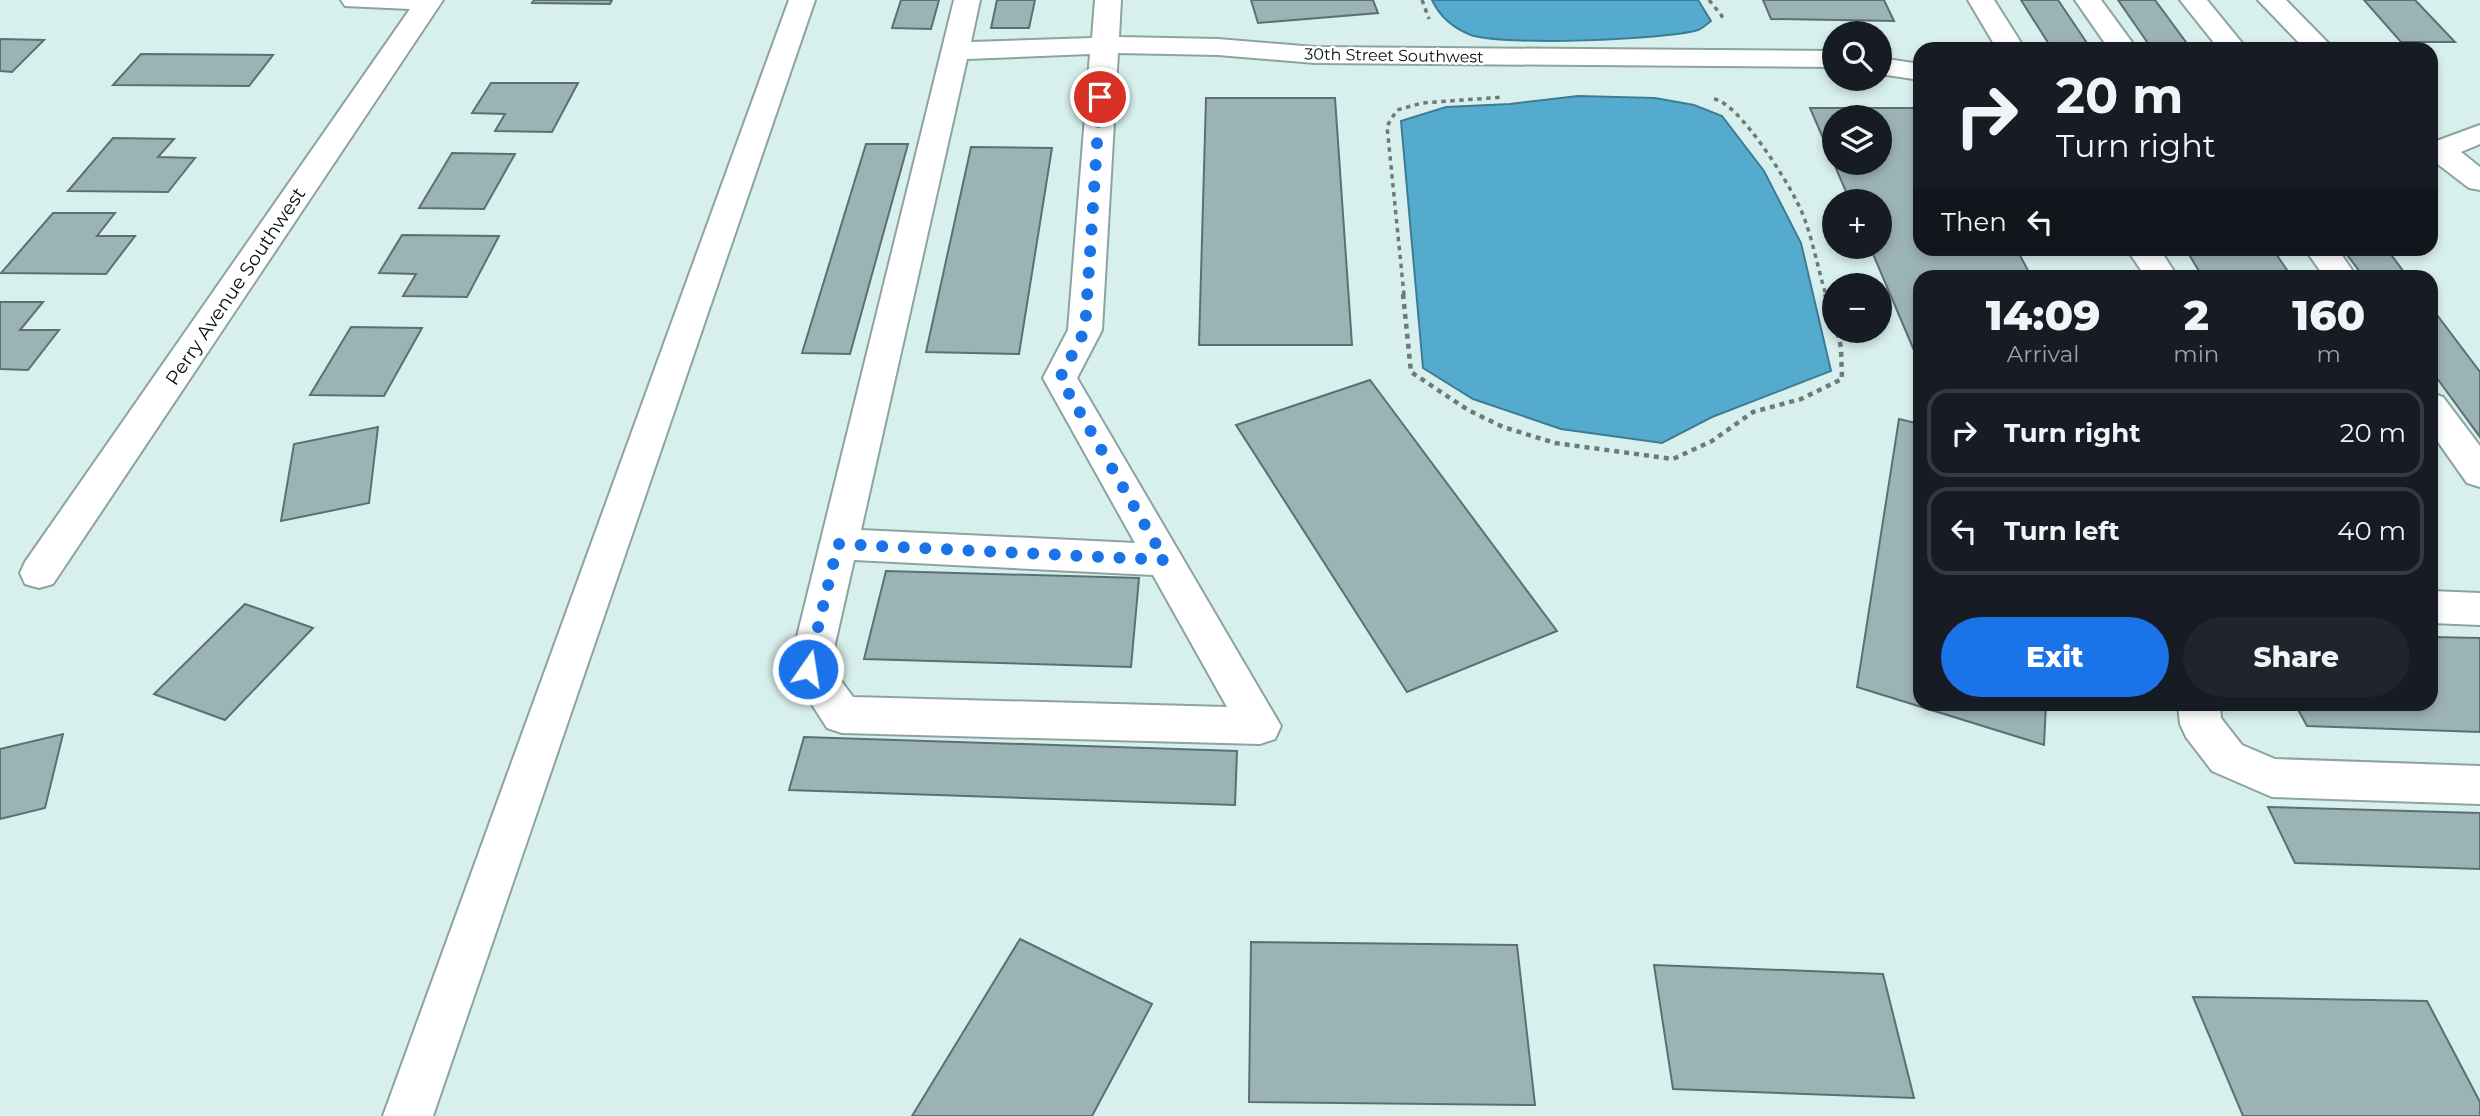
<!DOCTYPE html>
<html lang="en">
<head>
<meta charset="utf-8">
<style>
	:root { --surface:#171b24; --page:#20242c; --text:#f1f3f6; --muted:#9ea1a6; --line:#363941; --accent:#1a73e8 }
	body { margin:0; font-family:Montserrat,sans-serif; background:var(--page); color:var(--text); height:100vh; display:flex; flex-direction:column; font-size:26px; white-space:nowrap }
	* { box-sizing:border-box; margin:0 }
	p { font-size:23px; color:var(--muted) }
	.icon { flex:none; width:38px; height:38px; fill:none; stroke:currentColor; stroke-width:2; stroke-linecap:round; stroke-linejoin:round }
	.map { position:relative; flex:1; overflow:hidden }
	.panel { position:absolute; left:1913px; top:270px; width:525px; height:441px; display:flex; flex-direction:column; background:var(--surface); border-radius:21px; box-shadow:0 4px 10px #0003 }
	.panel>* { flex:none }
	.hud { position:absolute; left:1913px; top:42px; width:525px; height:214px; border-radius:21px; box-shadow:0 4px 10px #0003; background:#171b24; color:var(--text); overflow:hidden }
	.buttons { position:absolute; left:1822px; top:21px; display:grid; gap:14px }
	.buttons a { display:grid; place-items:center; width:70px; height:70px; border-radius:50%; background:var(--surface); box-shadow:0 4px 10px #0003; font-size:35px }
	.pin { position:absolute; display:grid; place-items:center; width:60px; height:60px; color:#fff; margin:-30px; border:4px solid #fff; border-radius:50%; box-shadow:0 2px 7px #0007 }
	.me { position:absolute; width:77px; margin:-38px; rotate:13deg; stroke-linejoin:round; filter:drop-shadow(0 0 5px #0008) }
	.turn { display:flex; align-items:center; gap:24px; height:147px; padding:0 28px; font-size:32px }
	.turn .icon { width:91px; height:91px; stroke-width:2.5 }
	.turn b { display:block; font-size:49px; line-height:60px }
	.then { display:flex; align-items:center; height:66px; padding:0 28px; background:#0003; gap:14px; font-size:26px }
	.eta { display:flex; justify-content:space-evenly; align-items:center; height:119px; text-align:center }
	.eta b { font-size:42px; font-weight:800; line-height:49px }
	.primary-button { display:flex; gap:14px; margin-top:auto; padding:14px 28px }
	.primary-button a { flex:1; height:80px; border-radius:42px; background:var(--accent); color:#fff; font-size:28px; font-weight:800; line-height:80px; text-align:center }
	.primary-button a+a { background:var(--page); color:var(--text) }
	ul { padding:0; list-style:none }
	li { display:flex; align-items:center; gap:21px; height:88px; margin:0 14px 10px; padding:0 14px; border:4px solid var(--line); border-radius:21px }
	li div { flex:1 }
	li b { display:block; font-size:26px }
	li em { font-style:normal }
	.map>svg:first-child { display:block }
	.water { fill:#55abce; stroke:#3d7c94; stroke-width:2 }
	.building { fill:#9cb3b6; stroke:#5a7072; stroke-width:2; fill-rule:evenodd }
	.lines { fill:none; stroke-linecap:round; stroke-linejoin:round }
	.minor-casing { stroke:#8ca3a0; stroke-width:4 }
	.path-far1 { stroke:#6c7b79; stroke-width:3.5; stroke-dasharray:4.5 4.5; stroke-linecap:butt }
	.path { stroke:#6c7b79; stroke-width:4.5; stroke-dasharray:5 5; stroke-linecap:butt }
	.minor { fill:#fff; fill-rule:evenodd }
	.route { stroke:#1a73e8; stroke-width:12; stroke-dasharray:0 21.6 }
	.labels { text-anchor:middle; stroke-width:5; stroke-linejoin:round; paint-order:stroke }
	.far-street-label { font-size:16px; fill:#060d0c; stroke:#fff }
	.street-label { font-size:19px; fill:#060d0c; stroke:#fff }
</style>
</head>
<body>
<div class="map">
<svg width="2480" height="1116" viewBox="0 0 2480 1116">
	<rect width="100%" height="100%" fill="#d8f0ed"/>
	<g class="water">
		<path d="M 1432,0 L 1698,0 L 1711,21 C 1707,24 1703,28 1698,30 C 1665,40 1502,46 1471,35 C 1453,28 1440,17 1432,0 Z"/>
		<polygon points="1578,96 1655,98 1694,105 1722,116 1764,171 1801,243 1831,371 1712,417 1662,443 1561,429 1473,399 1423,368 1401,121 1446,107 1510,104"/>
	</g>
	<g class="building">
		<polygon points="534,0 612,0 610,4 532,3"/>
		<polygon points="901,0 939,0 931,29 892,28"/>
		<polygon points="997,0 1035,0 1029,28 991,28"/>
		<polygon points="1251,0 1373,0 1378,13 1258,23"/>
		<polygon points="1763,0 1884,0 1894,21 1771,19"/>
		<polygon points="2021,0 2058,0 2091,49 2052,49"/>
		<polygon points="2118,0 2155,0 2191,49 2152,49"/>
		<polygon points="2364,0 2415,0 2455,42 2401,42"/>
		<polygon points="0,39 44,40 12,72 0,71"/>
		<polygon points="141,54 273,55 249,86 113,85"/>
		<polygon points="491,83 578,83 552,132 495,131 505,114 472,113"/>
		<polygon points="1206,98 1335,98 1352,345 1199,345"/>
		<path d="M 1810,108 L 1920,108 L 1920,248 L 2016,248 L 2031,276 L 1920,276 L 1919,362 L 1870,247 L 1880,247 L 1880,201 L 1850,201 ZM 1834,117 L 1880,117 L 1880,163 L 1834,163 Z"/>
		<polygon points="113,138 174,139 158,157 195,158 168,192 68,191"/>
		<polygon points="866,144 908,144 850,354 802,353"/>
		<polygon points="971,147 1052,148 1019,354 926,352"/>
		<polygon points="452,153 515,154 484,209 419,208"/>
		<polygon points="53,213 115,213 97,236 135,236 106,274 1,273"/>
		<polygon points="402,235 499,236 467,297 403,296 416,274 379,273"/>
		<polygon points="2185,248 2272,248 2291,276 2202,276"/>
		<polygon points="2342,248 2386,248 2407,276 2363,276"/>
		<polygon points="0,302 43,302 20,330 59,330 28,370 0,369"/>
		<polygon points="2431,307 2480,372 2480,437 2431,370"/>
		<polygon points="351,327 422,328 384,396 310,395"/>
		<polygon points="1370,380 1557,631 1407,692 1236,425"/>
		<polygon points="1899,419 1920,424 1920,704 2046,704 2044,745 1857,687"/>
		<polygon points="378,427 369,503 281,521 294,444"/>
		<polygon points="886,571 1139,578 1131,667 864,659"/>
		<polygon points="245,604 313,628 225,720 154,694"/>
		<polygon points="2431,637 2480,638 2480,732 2307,726 2295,704 2431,704"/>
		<polygon points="63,734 45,808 0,819 0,749"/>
		<polygon points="804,737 1237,751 1235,805 789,790"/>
		<polygon points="2268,807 2480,813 2480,869 2295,863"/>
		<polygon points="1020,939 1152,1004 1092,1116 912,1116"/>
		<polygon points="1251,942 1517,945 1535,1105 1249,1102"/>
		<polygon points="1654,965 1883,974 1914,1098 1673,1089"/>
		<polygon points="2193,997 2427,1001 2480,1102 2480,1116 2243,1116"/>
	</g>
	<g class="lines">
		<g class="minor-casing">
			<g id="minor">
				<polygon points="341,0 443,0 53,584 39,588 25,584 20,573 25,562 410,9 345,6"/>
				<polygon points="789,0 815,0 433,1116 383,1116"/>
				<path d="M 954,0 L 980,0 L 971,42 L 1092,38 L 1095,0 L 1121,0 L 1119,37 L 1218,39 L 1315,47 L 1834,51 L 1834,67 L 1315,63 L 1218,55 L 1118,53 L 1102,330 L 1077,378 L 1281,726 L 1275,739 L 1260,744 L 842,733 L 827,728 L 789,669 ZM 1090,54 L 1068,330 L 1043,378 L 1135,543 L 861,530 L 967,59 ZM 854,560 L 1153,575 L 1227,707 L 853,697 L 830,666 Z"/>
				<polygon points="1968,0 1994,0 2025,49 1997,49"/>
				<polygon points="2075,0 2101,0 2137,49 2109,49"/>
				<polygon points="2180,0 2207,0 2247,49 2219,49"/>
				<polygon points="2258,0 2286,0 2334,49 2305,49"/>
				<polygon points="1880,58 1920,64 1920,80 1880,74"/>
				<polygon points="2480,125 2480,144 2461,152 2480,167 2480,190 2469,188 2435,162 2431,163 2431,143"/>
				<polygon points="2126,248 2159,248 2177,276 2145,276"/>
				<polygon points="2304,248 2337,248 2356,276 2324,276"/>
				<polygon points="2431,393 2443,397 2480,446 2480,487 2467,483 2431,432"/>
				<polygon points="2431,591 2480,593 2480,625 2431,623"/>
				<polygon points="2178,704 2220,704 2221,718 2242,745 2275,759 2480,766 2480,804 2272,797 2212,771 2186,737 2180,724"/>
			</g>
		</g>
		<g class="path-far1">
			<polyline points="1422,0 1429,19"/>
			<polyline points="1709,0 1722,16 1720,20"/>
			<path d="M 1714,99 C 1738,102 1786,179 1797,202 C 1811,228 1817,267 1826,295"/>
			<polyline points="1404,295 1387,126 1397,110 1422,103 1504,97"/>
		</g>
		<g class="path">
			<polyline points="1403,294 1411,372 1468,410 1503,427 1555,443 1673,459 1712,441 1753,412 1801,399 1842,379 1841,347 1837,331"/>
			<polyline points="1825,294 1834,322"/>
		</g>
		<use href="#minor" class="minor"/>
	</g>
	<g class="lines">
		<polyline class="route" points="808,669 838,544 1165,560 1060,378 1085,330 1100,97"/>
	</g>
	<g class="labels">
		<g class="far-street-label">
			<text transform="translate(1394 55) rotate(1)" y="6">30th Street Southwest</text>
		</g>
		<g class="street-label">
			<text transform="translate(235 286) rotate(-56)" y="7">Perry Avenue Southwest</text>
		</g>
	</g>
</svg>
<div class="buttons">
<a><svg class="icon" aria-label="search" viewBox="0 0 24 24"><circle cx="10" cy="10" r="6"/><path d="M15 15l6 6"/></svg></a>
<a><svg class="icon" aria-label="layers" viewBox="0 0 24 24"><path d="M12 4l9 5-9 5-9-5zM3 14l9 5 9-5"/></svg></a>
<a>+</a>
<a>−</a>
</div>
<div class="pin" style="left:1100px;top:97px;background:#d93025"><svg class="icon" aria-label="arrive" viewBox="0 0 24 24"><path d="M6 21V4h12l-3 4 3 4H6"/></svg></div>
<svg class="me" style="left:808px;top:669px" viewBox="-20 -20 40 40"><circle r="17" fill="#1a73e8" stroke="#fff" stroke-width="3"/><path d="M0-11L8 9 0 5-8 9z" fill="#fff"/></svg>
<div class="hud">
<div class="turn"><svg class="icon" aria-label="right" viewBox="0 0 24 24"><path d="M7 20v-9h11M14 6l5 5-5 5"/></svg><div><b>20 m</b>Turn right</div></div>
<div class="then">Then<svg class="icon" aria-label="left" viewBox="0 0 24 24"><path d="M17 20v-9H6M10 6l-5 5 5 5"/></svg></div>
</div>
<section class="panel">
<div class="eta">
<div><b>14:09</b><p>Arrival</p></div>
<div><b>2</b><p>min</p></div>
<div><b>160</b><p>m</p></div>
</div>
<ul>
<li><svg class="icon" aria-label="right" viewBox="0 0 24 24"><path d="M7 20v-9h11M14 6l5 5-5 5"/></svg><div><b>Turn right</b></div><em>20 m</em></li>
<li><svg class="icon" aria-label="left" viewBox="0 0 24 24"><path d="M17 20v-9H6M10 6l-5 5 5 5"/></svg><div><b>Turn left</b></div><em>40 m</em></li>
</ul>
<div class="primary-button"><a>Exit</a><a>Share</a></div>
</section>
</div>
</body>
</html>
